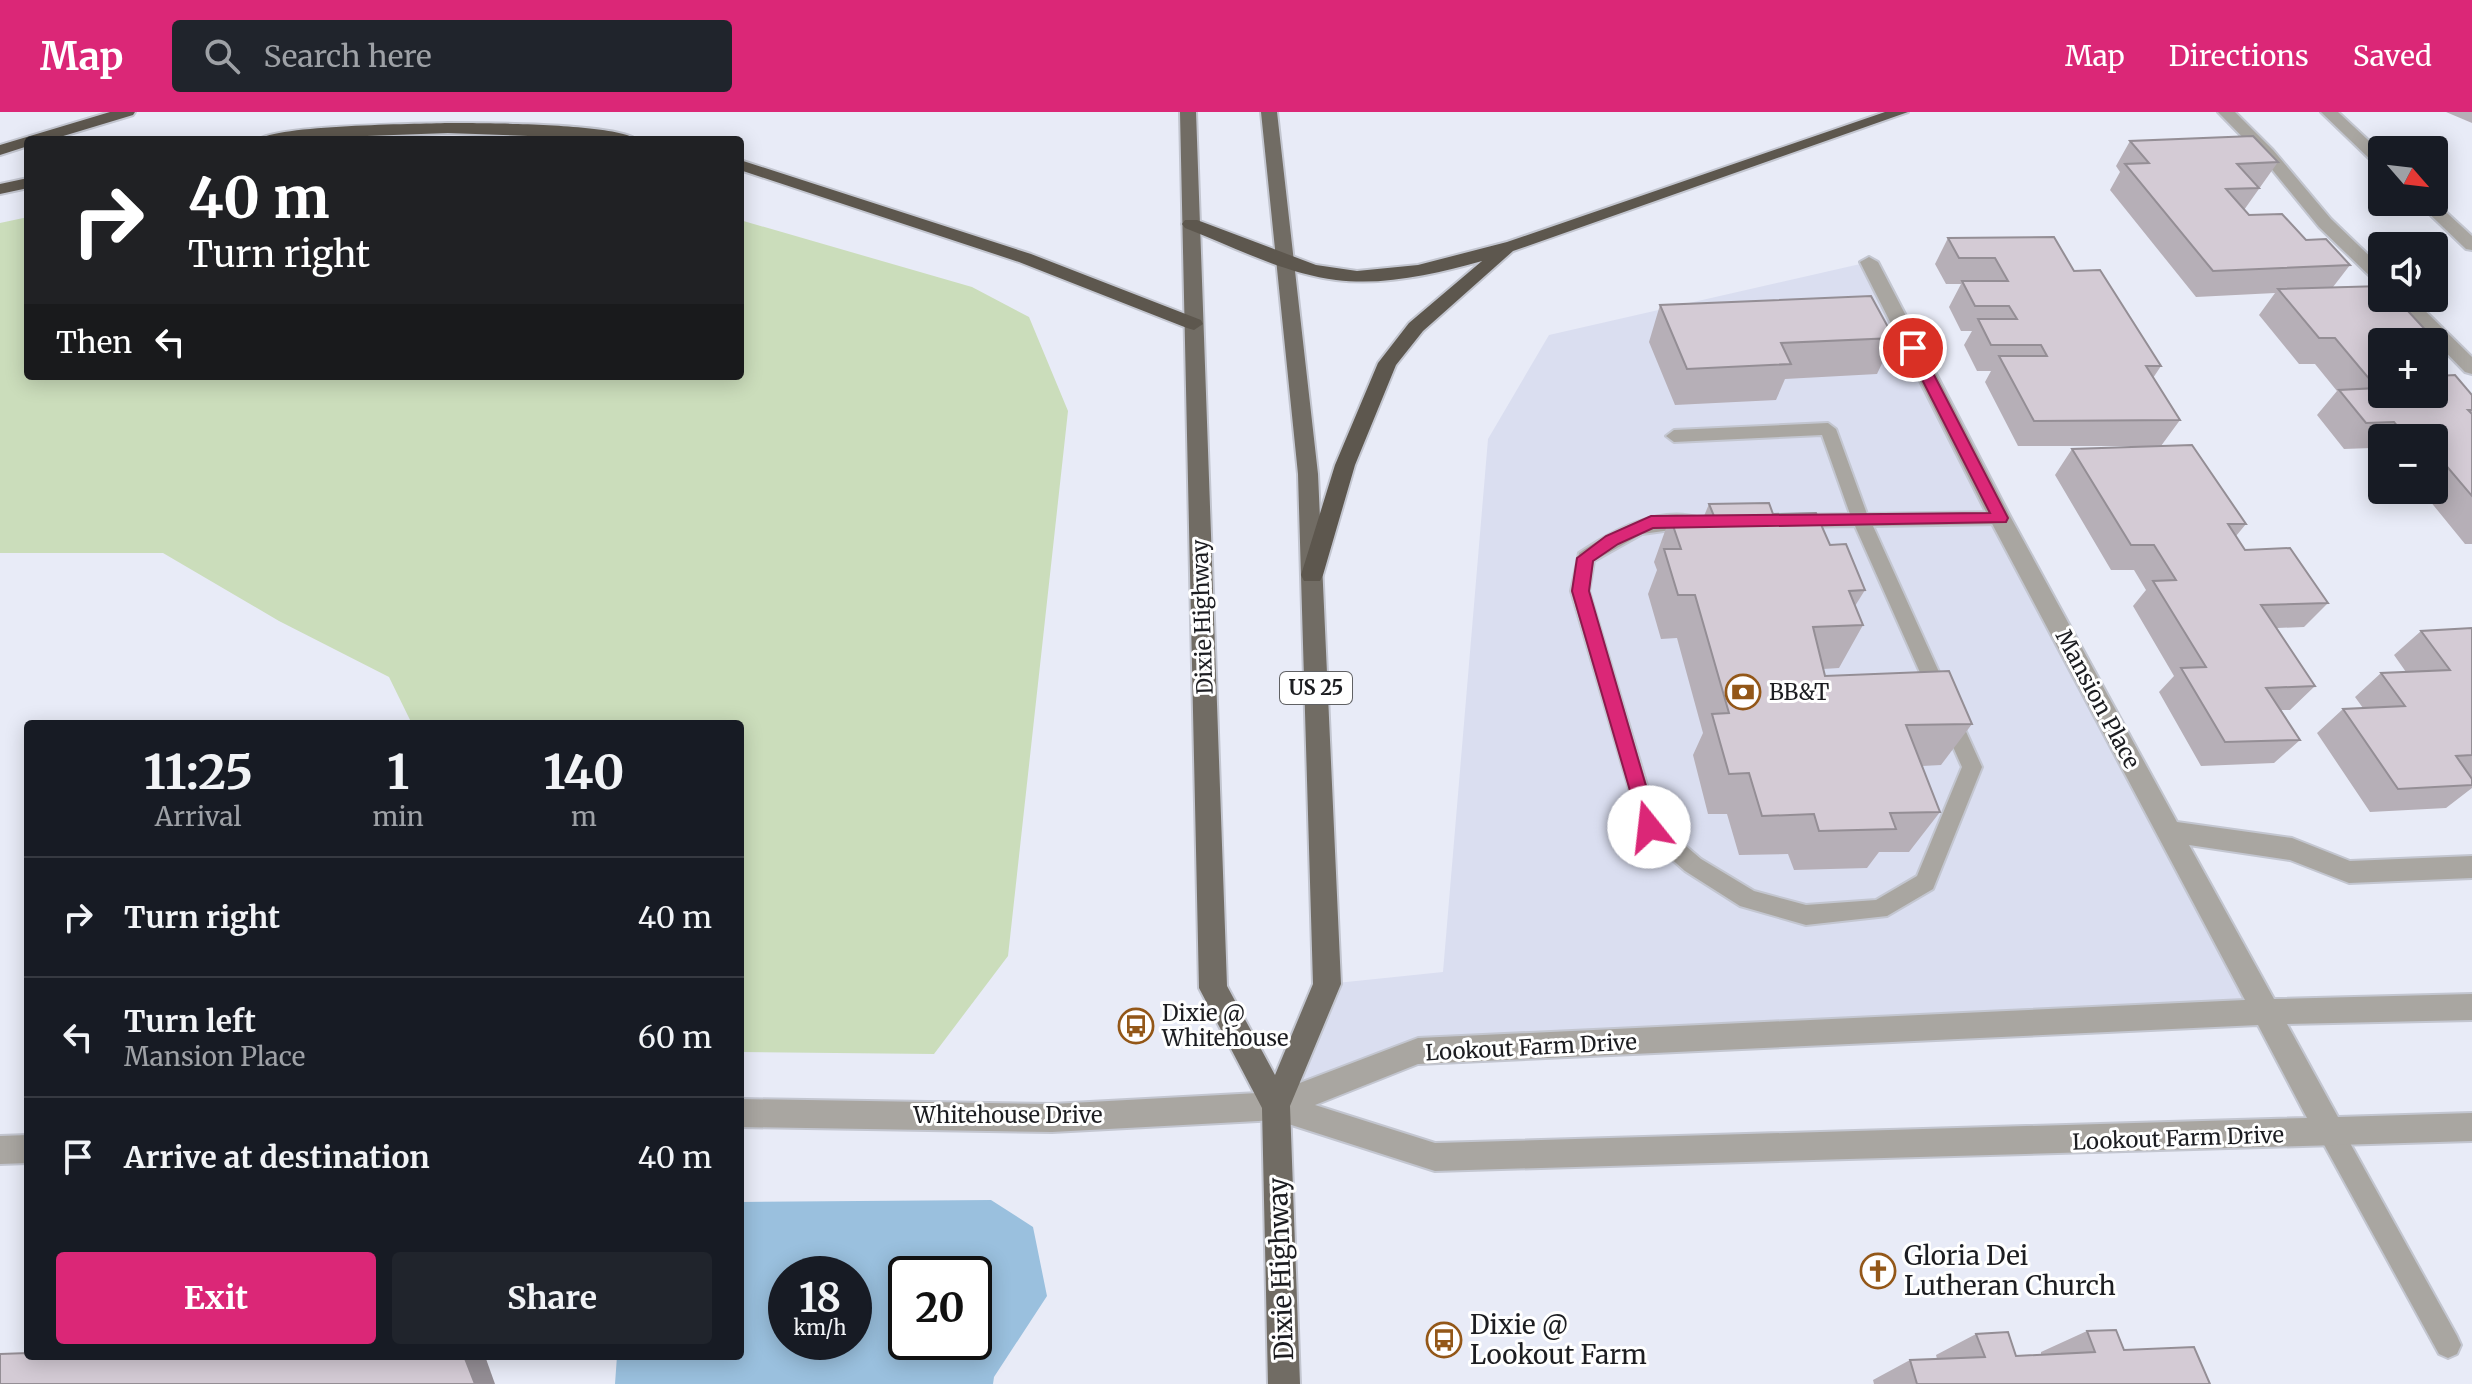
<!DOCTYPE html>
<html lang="en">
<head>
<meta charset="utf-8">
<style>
	:root { --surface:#171b24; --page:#20242c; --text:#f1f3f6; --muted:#9ea1a6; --line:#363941; --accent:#db2777 }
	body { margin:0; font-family:Merriweather,serif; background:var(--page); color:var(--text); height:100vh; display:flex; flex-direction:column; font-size:30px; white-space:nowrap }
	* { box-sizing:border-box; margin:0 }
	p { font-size:26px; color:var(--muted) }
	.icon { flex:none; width:44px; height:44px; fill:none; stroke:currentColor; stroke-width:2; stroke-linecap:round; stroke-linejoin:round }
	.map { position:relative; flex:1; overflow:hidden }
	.panel { position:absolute; left:24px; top:608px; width:720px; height:640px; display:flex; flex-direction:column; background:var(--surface); border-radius:8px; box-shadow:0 4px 20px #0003 }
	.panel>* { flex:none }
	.guide { position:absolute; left:24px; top:24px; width:720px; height:244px; border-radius:8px; box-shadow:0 4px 20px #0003; background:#202124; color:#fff; overflow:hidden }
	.needle { width:52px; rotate:118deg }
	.tools { position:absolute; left:2368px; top:24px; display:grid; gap:16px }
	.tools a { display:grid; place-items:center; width:80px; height:80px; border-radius:8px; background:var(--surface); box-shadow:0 4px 20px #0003; font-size:40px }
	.speed { position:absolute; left:768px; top:1144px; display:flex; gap:16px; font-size:40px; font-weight:700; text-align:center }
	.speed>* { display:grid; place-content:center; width:104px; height:104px; border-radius:50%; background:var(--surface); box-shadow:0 4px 20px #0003; line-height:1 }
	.speed small { font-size:20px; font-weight:400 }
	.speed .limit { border:4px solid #111; border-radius:12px; background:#fff; color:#111 }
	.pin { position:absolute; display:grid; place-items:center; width:68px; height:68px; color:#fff; margin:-34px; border:4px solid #fff; border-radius:50%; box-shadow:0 2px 8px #0007 }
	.me { position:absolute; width:88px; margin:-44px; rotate:344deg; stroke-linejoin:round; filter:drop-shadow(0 0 6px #0008) }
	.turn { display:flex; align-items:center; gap:28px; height:168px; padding:0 32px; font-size:36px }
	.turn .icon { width:104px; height:104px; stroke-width:2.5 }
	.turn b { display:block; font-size:56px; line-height:68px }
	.then { display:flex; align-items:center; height:76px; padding:0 32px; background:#0003; gap:16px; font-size:30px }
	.eta { display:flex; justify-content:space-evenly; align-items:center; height:136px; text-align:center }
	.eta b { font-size:48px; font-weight:700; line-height:56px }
	.primary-button { display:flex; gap:16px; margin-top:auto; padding:16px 32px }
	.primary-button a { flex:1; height:92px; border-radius:8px; background:var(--accent); color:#fff; font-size:32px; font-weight:700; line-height:92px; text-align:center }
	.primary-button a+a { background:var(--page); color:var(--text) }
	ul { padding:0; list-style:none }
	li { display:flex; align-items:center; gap:24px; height:120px; padding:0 32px; border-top:2px solid var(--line) }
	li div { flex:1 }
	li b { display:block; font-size:30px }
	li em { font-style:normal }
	header { display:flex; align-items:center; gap:48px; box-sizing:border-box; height:112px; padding:0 40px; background:var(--accent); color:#fff }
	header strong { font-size:38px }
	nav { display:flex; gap:44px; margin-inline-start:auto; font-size:28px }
	.search { width:560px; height:72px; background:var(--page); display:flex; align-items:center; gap:20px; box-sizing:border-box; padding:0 28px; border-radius:8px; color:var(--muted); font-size:30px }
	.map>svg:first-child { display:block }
	.built { fill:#dadef0 }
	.green { fill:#cbddbb }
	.water { fill:#9ac0de; fill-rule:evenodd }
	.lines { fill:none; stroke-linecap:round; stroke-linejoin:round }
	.service-casing { stroke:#c3c6d0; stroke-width:4 }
	.minor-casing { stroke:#c3c6d0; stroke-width:4 }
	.primary-casing { stroke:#c3c6d0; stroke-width:4 }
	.motorway-casing { stroke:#c3c6d0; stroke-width:4 }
	.service { fill:#a9a6a1; fill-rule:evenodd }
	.minor { fill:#a9a6a1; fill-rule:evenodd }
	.primary { fill:#716c64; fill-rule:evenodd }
	.motorway { fill:#5d574e; fill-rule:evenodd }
	.wall { fill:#b6afb7 }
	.shaded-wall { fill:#948e95 }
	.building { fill:#d4cbd5; stroke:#948e95; stroke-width:2 }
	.route { fill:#db2777; stroke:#8e194d; stroke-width:2 }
	.labels { text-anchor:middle; stroke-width:6; stroke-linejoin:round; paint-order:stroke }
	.shield { fill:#fff; stroke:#606164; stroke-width:2 }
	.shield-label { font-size:20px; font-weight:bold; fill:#1c1d21 }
	.street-label { font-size:22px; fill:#1c1d21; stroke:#fff }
	.poi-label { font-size:22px; fill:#1c1d21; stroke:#fff; text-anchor:start }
	.near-poi-label { font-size:26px; fill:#1c1d21; stroke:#fff; text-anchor:start }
	.near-street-label { font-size:26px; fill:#1c1d21; stroke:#fff }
</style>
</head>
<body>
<header>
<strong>Map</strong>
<div class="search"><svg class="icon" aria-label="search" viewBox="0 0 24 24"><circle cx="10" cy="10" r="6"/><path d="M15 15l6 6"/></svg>Search here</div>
<nav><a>Map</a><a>Directions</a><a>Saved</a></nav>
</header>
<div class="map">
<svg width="2472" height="1272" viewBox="0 0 2472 1272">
	<rect width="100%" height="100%" fill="#e8ebf7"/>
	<polygon class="built" points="1869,150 2266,900 1418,939 1276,994 1327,872 1443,860 1488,327 1549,223"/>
	<polygon class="green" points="28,105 28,264 740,264 740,108 972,175 1029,205 1068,299 1008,844 934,942 740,940 740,612 412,612 389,565 279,509 163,441 0,441 0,111"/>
	<path class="water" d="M 991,1088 L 1033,1115 L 1047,1184 L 994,1265 L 993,1272 L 615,1272 L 617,1244 L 740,1244 L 740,1090 ZM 854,1162 L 854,1230 L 786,1230 L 786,1162 ZM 974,1162 L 974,1230 L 906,1230 L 906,1162 Z"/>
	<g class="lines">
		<g class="service-casing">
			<g id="service">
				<path d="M 1828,311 L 1836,317 L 1867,402 L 2000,400 L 2009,406 L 2000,412 L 1873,414 L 1982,655 L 1933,777 L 1887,804 L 1806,813 L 1740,794 L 1685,759 L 1642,721 L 1571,479 L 1579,441 C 1612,419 1658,393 1700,406 L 1703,410 L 1700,414 L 1642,422 L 1594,449 L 1589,479 L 1658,710 L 1701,747 L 1754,779 L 1806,793 L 1876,788 L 1917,764 L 1962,655 L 1855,414 L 1794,415 L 1785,409 L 1794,403 L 1850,402 L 1822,323 L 1674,330 L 1666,324 L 1674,318 Z"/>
				<polygon points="2331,1009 2340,1013 2457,1224 2461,1233 2457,1242 2448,1246 2439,1242 2322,1029 2319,1021 2322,1013"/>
			</g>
		</g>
		<g class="minor-casing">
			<g id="minor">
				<polygon points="2218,0 2235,0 2273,38 2331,107 2382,156 2382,171 2376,170 2319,115 2261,44"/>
				<polygon points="2321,0 2338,0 2382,41 2382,55 2376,53"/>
				<polygon points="2434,89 2472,124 2472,138 2466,137 2417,90"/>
				<path d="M 1869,145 L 1878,150 L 2011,406 L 2177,710 L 2292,726 L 2350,749 L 2472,744 L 2472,766 L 2349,771 L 2290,748 L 2189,733 L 2274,887 L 2472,882 L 2472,908 L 2287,912 L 2338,1005 L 2472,1001 L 2472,1029 L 1435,1059 L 1276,1008 L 1052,1020 L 740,1015 L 740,987 L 1052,992 L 1276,980 L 1418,926 L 2245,888 L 1989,406 L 1860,150 ZM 2258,913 L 2307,1006 L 1435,1031 L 1315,993 L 1418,952 Z"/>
				<polygon points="2393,186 2412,186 2472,245 2472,262 2465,260"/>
				<polygon points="28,1023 28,1051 0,1052 0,1024"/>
			</g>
		</g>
		<g class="primary-casing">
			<polygon id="primary" points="1180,0 1196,0 1227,874 1275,963 1313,872 1298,362 1261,0 1277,0 1318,362 1341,872 1290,994 1300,1272 1268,1272 1262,996 1199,876"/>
		</g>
		<g class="motorway-casing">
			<g id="motorway">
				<polygon points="110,0 135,0 133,3 50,28 28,28 28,34 0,43 0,33"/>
				<path d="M 1885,0 L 1908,0 L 1513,139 L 1423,219 L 1396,253 L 1355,353 L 1323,463 L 1320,469 L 1304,469 L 1301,463 L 1335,353 L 1378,251 L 1409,211 L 1482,149 C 1435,162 1385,174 1336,168 C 1283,161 1234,135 1185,116 L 1182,112 L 1185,108 L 1197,108 L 1316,153 L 1357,159 L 1418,153 L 1507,130 Z"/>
				<path d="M 448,11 C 479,11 619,11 637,28 L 448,21 L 258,28 C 275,13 417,12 448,11 Z"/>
				<polygon points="740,48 1031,142 1201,208 1203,212 1194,218 1187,216 1019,150 740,58"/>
				<polygon points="28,66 28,76 0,82 0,72"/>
			</g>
		</g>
		<use href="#service" class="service"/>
		<use href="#minor" class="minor"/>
		<use href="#primary" class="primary"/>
		<use href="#motorway" class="motorway"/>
	</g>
	<g class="wall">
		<polygon points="2446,0 2472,0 2472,11"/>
		<polygon points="2253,24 2278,50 2244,98 2249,103 2282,102 2306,128 2326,127 2350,153 2333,175 2382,174 2382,186 2396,186 2443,237 2434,248 2434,230 2382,230 2382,282 2434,282 2434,260 2437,264 2455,263 2472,283 2472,432 2465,432 2421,378 2434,378 2434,326 2382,326 2382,350 2371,336 2344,337 2317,303 2337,279 2315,252 2299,252 2259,203 2275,181 2196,185 2110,78 2120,60 2116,54 2130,29"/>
		<polygon points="1948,126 2074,159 2161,254 2153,266 2180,308 2161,334 2018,334 1985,270 1991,259 1977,259 1964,233 1972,219 1961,219 1949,195 1961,172 1946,172 1935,152"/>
		<polygon points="1660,193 1894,226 1877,262 1785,267 1776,288 1675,293 1649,230"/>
		<polygon points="2072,337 2246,412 2236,424 2245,438 2328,491 2304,515 2277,516 2315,574 2290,598 2281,598 2300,628 2274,651 2201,654 2159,580 2174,564 2133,494 2146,478 2134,458 2111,458 2055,363"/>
		<polygon points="1709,392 1773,402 1830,433 1865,478 1855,494 1863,513 1839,556 1823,557 1825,564 1972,612 1941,653 1922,654 1940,700 1909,740 1879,740 1867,756 1794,758 1788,742 1739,743 1727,702 1708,702 1693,643 1703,621 1677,526 1661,527 1648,482 1657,458 1654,450 1670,405 1704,404"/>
		<polygon points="2472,516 2472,665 2470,665 2472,667 2472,676 2446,696 2370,700 2317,621 2343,597 2363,596 2355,585 2381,561 2406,560 2394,543 2421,519"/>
		<polygon points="2087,1219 2124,1238 2210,1272 1874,1272 1873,1268 1910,1248 1937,1247 1936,1243 1976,1222 2016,1244 2041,1243 2041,1240"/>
	</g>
	<polygon class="shaded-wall" points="464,1244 485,1244 495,1272 475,1272"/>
	<g class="building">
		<polygon points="2253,24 2278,50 2237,52 2259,76 2226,77 2249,103 2282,102 2306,128 2326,127 2350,153 2213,159 2125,52 2149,51 2130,29"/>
		<polygon points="2054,125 2074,159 2100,158 2161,254 2146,254 2180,308 2034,309 1999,244 2047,244 2041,233 1991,233 1978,207 2017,207 2009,194 1975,194 1962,169 2008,169 1995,146 1959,146 1948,126"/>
		<polygon points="2382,174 2382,186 2396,186 2443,237 2434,238 2434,230 2382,230 2382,282 2434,282 2434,260 2437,264 2455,263 2472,283 2472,298 2468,298 2472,302 2472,384 2444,351 2434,351 2434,326 2407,326 2394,310 2366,311 2339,278 2377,276 2335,226 2319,226 2278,177"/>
		<polygon points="1871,184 1894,226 1781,231 1791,252 1687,257 1660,193"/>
		<polygon points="2192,333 2246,412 2228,412 2245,438 2290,436 2328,491 2261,493 2315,574 2266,576 2300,628 2225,630 2181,556 2206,555 2153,469 2176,468 2154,433 2131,433 2072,337"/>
		<polygon points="1769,391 1773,402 1816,401 1830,433 1846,432 1865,478 1849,479 1863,513 1813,515 1825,564 1949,559 1972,612 1906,613 1940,700 1890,701 1896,717 1819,719 1814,702 1762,704 1749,661 1729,662 1712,602 1729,601 1695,483 1678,483 1664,437 1681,437 1670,405 1714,404 1709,392"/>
		<polygon points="2472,516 2472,643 2456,644 2472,667 2472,673 2398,677 2343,597 2405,594 2381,561 2450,558 2421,519"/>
		<polygon points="2116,1218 2124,1238 2194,1235 2210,1272 1917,1272 1910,1248 1985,1245 1976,1222 2008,1220 2016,1244 2095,1240 2087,1219"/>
		<polygon points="28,1241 28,1244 464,1244 475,1272 0,1272 0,1242"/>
	</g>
	<polygon class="route" points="1913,231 1920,236 2008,406 2006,410 1653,416 1618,432 1593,449 1589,479 1658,715 1656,720 1642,720 1572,479 1577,446 1606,424 1651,404 1990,401 1906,236"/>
	<defs>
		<g id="bank-ring" transform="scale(1.8)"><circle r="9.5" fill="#fff" stroke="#935718" stroke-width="1.5"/><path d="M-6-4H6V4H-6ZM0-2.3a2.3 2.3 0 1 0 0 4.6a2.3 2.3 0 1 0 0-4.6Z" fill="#935718"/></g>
		<g id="bus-ring" transform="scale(1.8)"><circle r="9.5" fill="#fff" stroke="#935718" stroke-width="1.5"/><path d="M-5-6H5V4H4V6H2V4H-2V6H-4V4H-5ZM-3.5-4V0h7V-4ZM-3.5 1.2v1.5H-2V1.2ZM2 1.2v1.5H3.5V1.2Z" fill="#935718"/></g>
		<g id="church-ring" transform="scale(1.8)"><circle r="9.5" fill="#fff" stroke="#935718" stroke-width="1.5"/><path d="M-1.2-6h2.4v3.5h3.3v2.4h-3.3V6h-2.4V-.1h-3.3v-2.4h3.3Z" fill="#935718"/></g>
	</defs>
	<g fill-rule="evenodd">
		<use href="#bank-ring" x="1743" y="580"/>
		<use href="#bus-ring" x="1136" y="914"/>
		<use href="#church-ring" x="1878" y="1159"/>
		<use href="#bus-ring" x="1444" y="1228"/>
	</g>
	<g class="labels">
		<rect class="shield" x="1280" y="560" width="72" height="32" rx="6"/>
		<g class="shield-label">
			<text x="1316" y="583">US 25</text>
		</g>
		<g class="street-label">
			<text transform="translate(1202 505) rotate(-92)" y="8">Dixie Highway</text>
			<text transform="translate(2098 587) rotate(62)" y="8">Mansion Place</text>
			<text transform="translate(1531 935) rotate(-3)" y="8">Lookout Farm Drive</text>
			<text x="1008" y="1011">Whitehouse Drive</text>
			<text transform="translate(2178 1026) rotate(-2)" y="8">Lookout Farm Drive</text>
		</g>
		<g class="poi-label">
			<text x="1769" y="588">BB&amp;T</text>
			<text x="1162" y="909">Dixie @<tspan x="1162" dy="25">Whitehouse</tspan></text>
		</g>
		<g class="near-poi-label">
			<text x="1904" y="1153">Gloria Dei<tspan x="1904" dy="30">Lutheran Church</tspan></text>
			<text x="1470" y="1222">Dixie @<tspan x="1470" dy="30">Lookout Farm</tspan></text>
		</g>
		<g class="near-street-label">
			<text transform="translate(1281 1157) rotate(-92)" y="9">Dixie Highway</text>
		</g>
	</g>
</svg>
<div class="tools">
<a><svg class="needle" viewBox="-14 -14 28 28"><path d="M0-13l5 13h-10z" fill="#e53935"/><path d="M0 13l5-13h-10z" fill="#9ea1a6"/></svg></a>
<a><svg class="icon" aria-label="sound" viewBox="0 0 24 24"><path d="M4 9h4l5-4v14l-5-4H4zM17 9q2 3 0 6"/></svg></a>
<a>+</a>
<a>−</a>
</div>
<div class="speed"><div>18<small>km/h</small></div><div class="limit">20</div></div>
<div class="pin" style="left:1913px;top:236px;background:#d93025"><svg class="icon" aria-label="arrive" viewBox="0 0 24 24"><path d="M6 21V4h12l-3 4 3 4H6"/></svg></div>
<svg class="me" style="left:1649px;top:715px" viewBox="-20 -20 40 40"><circle r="19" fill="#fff"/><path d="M0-13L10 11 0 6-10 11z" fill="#db2777"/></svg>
<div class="guide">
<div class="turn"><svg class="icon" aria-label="right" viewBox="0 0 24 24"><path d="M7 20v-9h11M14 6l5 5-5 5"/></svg><div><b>40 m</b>Turn right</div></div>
<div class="then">Then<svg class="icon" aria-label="left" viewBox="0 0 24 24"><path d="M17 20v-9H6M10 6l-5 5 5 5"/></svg></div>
</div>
<section class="panel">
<div class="eta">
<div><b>11:25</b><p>Arrival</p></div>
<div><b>1</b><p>min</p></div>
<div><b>140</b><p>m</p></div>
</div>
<ul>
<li><svg class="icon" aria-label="right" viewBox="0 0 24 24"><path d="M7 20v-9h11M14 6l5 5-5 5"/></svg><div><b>Turn right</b></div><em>40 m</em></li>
<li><svg class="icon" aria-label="left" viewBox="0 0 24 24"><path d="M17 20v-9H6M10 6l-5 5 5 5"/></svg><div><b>Turn left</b><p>Mansion Place</p></div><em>60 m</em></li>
<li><svg class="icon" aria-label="arrive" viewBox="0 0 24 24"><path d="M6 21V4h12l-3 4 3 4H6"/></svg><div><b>Arrive at destination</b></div><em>40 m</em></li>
</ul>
<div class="primary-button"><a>Exit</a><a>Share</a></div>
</section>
</div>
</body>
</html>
